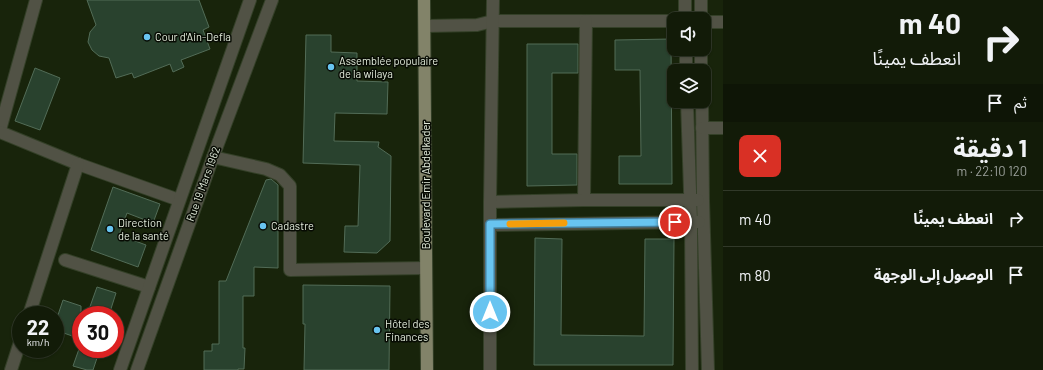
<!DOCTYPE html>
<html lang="ar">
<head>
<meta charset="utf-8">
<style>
	:root { --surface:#121b08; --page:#1b2412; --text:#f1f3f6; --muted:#9ca19c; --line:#313929 }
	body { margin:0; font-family:Barlow,"Noto Sans Arabic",sans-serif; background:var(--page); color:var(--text); direction:rtl; height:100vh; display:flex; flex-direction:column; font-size:15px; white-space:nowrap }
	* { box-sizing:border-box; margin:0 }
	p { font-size:13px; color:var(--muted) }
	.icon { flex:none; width:22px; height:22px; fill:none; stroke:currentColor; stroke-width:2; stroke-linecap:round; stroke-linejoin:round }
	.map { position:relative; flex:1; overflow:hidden; direction:ltr }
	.panel { display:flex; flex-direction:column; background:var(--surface); width:320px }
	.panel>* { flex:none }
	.banner { background:#121b08; color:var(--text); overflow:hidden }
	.controls { position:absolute; left:667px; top:12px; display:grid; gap:8px }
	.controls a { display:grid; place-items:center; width:44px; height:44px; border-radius:8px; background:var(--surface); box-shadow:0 1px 3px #0004,0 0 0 1px var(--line); font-size:20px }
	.speed { position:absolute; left:12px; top:306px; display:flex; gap:8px; font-size:20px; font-weight:700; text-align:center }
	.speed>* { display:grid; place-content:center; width:52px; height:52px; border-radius:50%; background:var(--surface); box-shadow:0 1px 3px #0004,0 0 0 1px var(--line); line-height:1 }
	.speed small { font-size:10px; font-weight:400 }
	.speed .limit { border:6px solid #d22; background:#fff; color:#111 }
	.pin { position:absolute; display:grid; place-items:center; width:34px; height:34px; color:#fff; margin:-17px; border:2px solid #fff; border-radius:50%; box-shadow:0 1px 4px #0007 }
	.me { position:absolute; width:44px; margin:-22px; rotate:0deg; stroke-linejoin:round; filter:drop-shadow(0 0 3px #0008) }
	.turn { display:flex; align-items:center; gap:14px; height:84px; padding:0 16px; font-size:18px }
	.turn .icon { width:52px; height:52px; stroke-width:2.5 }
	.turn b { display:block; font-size:28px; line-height:34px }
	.then { display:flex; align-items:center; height:38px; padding:0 16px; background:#0003; gap:8px; font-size:15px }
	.round { display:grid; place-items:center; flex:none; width:42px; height:42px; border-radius:8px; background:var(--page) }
	.head { display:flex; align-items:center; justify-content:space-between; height:68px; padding:0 16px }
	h1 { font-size:24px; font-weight:700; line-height:30px }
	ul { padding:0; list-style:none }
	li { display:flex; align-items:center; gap:12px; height:56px; padding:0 16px; border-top:1px solid var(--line) }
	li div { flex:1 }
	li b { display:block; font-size:15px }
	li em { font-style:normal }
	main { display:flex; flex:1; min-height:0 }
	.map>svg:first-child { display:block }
	.building { fill:#29422e; stroke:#526c57 }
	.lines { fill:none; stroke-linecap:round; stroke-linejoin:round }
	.minor-casing { stroke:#344028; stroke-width:14 }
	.major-casing { stroke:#344028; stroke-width:14 }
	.minor { stroke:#515245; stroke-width:12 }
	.major { stroke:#828369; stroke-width:12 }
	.route-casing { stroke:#447f9c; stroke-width:10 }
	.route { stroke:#68c4f0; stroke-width:7 }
	.slow { stroke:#f59e0b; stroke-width:7 }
	.poi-dot { fill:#68c4f0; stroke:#070b03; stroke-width:1.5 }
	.labels { text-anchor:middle; stroke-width:3; stroke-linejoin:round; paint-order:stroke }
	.poi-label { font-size:11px; fill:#e3ecdc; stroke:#070b03; text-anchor:start }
	.street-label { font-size:11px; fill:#e3ecdc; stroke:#070b03 }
</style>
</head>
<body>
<main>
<section class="panel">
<div class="banner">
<div class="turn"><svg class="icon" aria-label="right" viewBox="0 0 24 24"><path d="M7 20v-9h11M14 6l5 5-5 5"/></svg><div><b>40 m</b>انعطف يمينًا</div></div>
<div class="then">ثم<svg class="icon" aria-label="arrive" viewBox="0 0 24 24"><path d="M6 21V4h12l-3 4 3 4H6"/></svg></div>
</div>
<div class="head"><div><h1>1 دقيقة</h1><p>120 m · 22:10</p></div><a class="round" style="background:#d93025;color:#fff"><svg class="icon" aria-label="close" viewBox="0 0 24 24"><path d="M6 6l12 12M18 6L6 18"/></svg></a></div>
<ul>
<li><svg class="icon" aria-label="right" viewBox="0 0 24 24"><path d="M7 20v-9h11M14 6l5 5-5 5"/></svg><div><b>انعطف يمينًا</b></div><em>40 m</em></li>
<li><svg class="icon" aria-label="arrive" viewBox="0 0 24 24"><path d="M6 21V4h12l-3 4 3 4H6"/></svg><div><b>الوصول إلى الوجهة</b></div><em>80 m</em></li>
</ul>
</section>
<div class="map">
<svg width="723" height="370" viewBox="0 0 723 370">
	<rect width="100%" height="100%" fill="#18240b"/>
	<g class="building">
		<polygon points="87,0 199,0 209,27 203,30 210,49 181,60 184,67 173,72 170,64 134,78 132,73 116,78 109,58 99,56 92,50 88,42 90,32 96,25"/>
		<polygon points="306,35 331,35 331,52 357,53 357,81 388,82 387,114 335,113 334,141 379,142 378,147 391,156 390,241 377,253 344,252 345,226 358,226 360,165 303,163"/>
		<polygon points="671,39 672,184 619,184 619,156 641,156 640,70 615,70 615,40"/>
		<polygon points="527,44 578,44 578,73 552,73 552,154 577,154 577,185 527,186"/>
		<polygon points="35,68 60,78 40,130 15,121"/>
		<polygon points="271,179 278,185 278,268 254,267 254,296 243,296 243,348 245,348 244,369 238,369 238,370 204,370 204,351 212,351 212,344 219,344 219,281 226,281 266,180"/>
		<polygon points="113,187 160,204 153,223 127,213 119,235 146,245 138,267 91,250"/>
		<polygon points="535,238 562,239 561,335 644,336 645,239 674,239 673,365 534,365"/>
		<polygon points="303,285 390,286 389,370 304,370 305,324 303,324"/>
		<polygon points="97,287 116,293 109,315 87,315"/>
		<polygon points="63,300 81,306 81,339 55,330 55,324"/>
		<polygon points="79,349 100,349 93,370 87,370 73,366"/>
	</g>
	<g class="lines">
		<g class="minor-casing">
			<g id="minor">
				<polyline points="685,19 685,0"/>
				<polyline points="701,19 701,0"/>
				<polyline points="704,22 723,22"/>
				<polyline points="425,26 477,25 493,21 674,21"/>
				<polyline points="686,49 686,71"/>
				<polyline points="701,49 701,71"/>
				<polyline points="687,101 691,221 692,370"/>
				<polyline points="702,101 703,200 708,370"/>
				<polyline points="702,128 723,128"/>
				<polyline points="0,130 36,0"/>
				<polyline points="0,132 78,164 179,200"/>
				<polyline points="213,157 266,169 280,175 290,186 290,270 426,268"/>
				<polyline points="584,200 586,21"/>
				<polyline points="490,202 584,200 698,200"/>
				<polyline points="490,225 699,222"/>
				<polyline points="65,260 149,287"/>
				<polyline points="29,315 78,164"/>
				<polyline points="11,370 21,339"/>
				<polyline points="120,370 250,0"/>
				<polyline points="137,370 213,157 272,0"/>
				<polyline points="490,370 490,202 493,0"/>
			</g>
		</g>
		<g class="major-casing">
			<polyline id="major" points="424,0 427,370"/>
		</g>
		<use href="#minor" class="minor"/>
		<use href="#major" class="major"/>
	</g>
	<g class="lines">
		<g class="route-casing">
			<polyline id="route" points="490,312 490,224 675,222"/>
		</g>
		<use href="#route" class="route"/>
		<polyline class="slow" points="510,224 564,223"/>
	</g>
	<g class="poi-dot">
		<circle cx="147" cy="37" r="4"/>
		<circle cx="331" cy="67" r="4"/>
		<circle cx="263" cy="226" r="4"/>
		<circle cx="110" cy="229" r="4"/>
		<circle cx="377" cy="330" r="4"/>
	</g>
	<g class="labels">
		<g class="poi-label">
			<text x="155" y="41">Cour d'Ain-Defla</text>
			<text x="339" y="65">Assemblée populaire<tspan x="339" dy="13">de la wilaya</tspan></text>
			<text x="118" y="227">Direction<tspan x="118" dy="13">de la santé</tspan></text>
			<text x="271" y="230">Cadastre</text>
			<text x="385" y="328">Hôtel des<tspan x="385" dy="13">Finances</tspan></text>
		</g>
		<g class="street-label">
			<text transform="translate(203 184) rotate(-70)" y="4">Rue 19 Mars 1962</text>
			<text transform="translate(426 185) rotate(-90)" y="4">Boulevard Emir Abdelkader</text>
		</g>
	</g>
</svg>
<div class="controls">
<a><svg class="icon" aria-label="sound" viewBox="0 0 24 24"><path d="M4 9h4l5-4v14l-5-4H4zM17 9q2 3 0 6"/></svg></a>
<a><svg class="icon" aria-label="layers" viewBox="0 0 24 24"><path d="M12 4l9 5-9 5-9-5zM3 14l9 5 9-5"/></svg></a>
</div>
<div class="speed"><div>22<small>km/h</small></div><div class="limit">30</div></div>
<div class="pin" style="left:675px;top:222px;background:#d93025"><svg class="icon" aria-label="arrive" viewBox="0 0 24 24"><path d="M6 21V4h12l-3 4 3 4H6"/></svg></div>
<svg class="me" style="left:490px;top:312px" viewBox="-20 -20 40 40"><circle r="17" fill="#68c4f0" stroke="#fff" stroke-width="3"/><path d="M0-11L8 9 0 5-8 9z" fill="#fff"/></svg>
</div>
</main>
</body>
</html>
